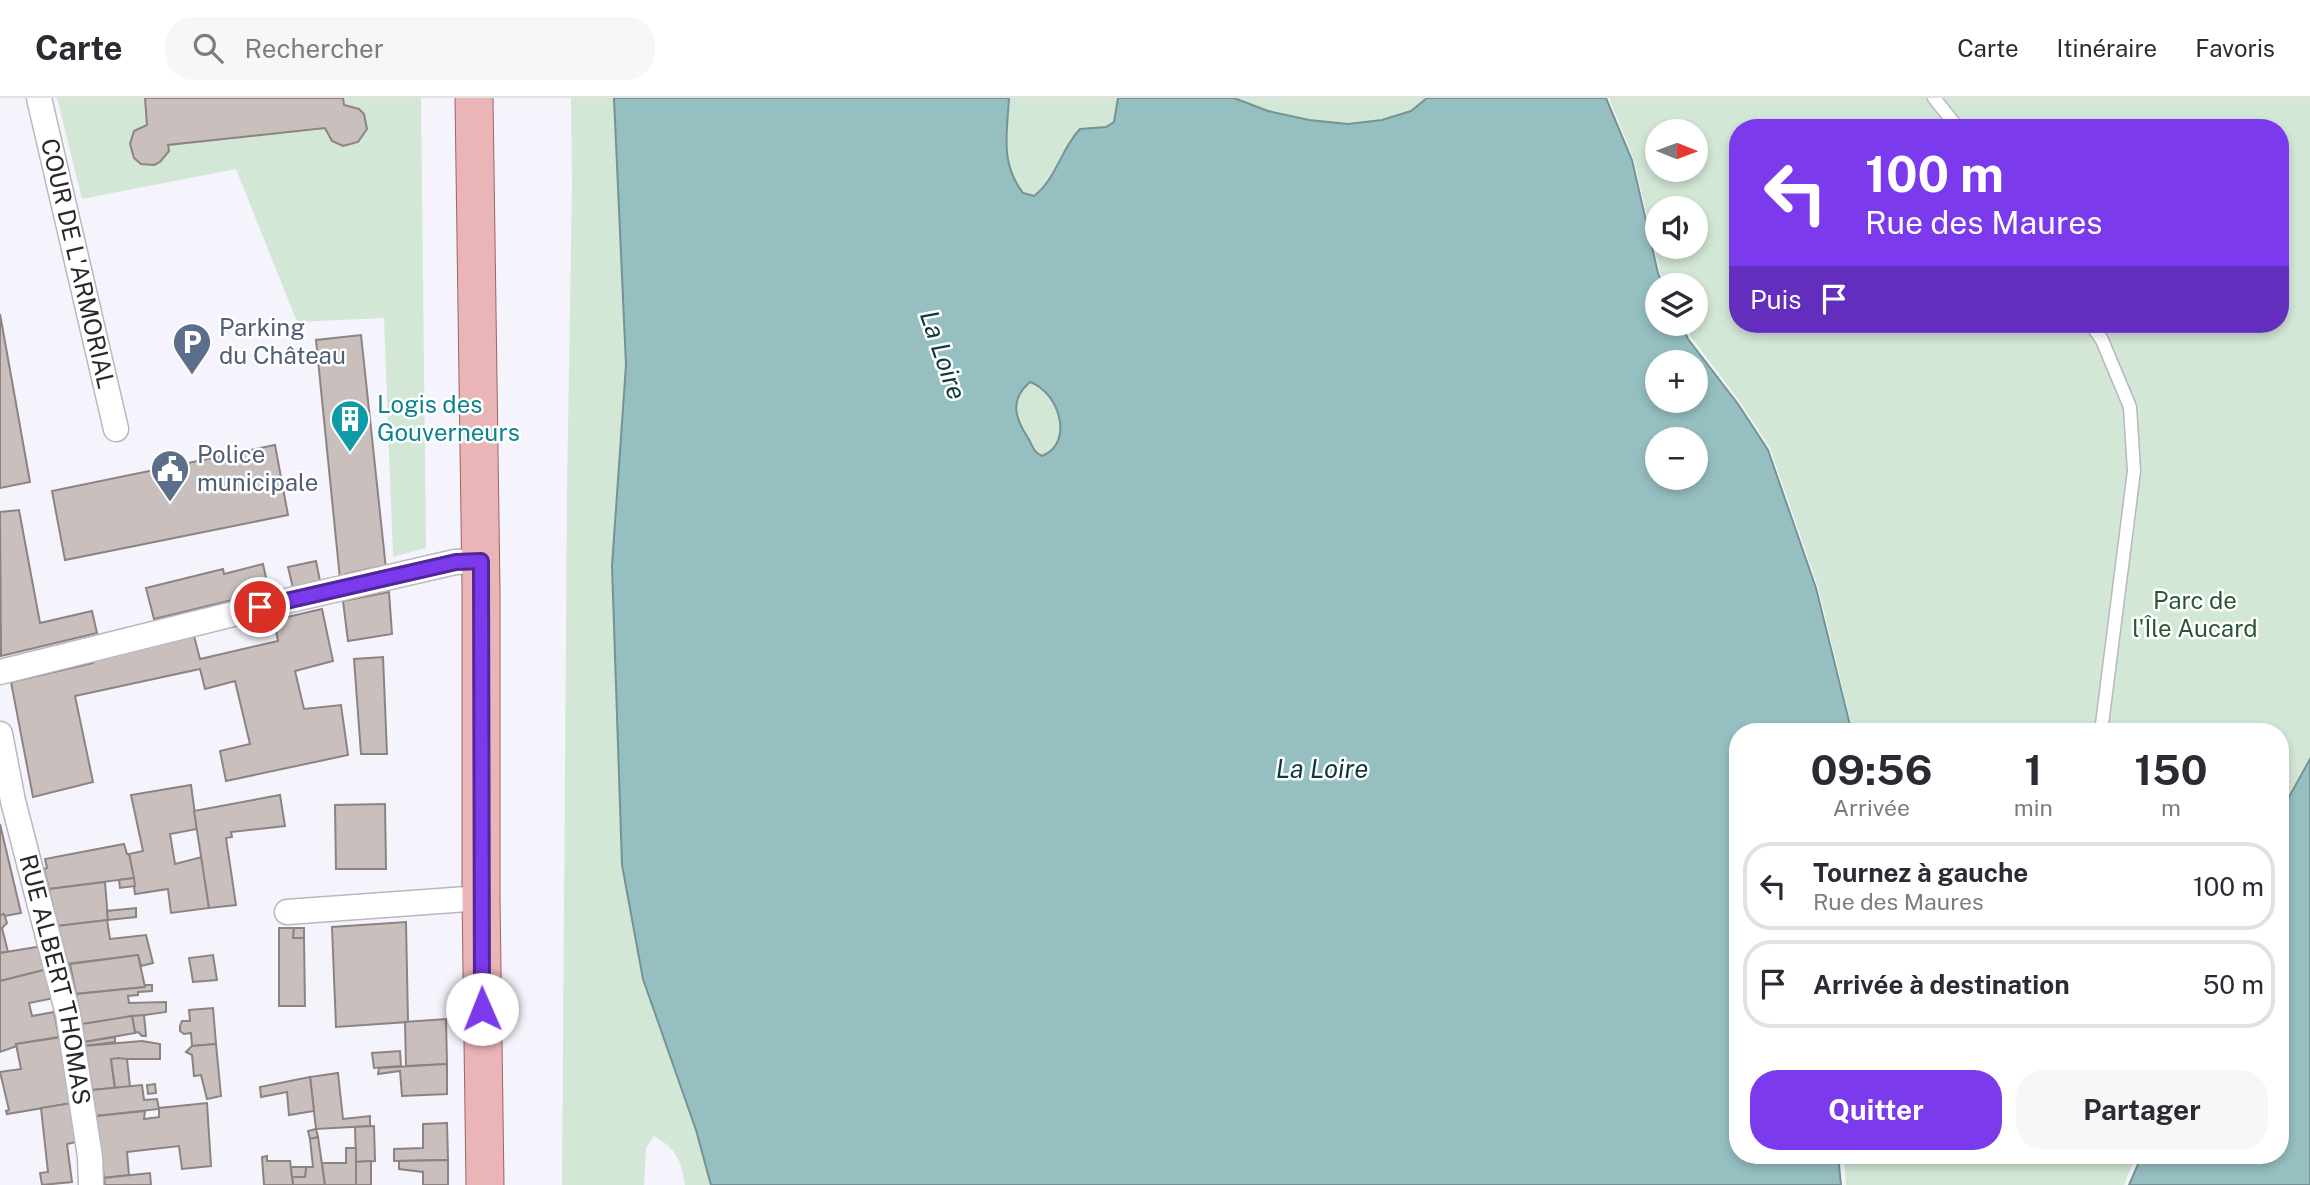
<!DOCTYPE html>
<html lang="fr">
<head>
<meta charset="utf-8">
<style>
	:root { --surface:#fff; --page:#f7f7f7; --text:#2b2b33; --muted:#7c7c81; --line:#e1e1e2; --accent:#7c3aed }
	body { margin:0; font-family:"Public Sans",sans-serif; background:var(--page); color:var(--text); height:100vh; display:flex; flex-direction:column; font-size:26px; white-space:nowrap }
	* { box-sizing:border-box; margin:0 }
	p { font-size:23px; color:var(--muted) }
	.icon { flex:none; width:38px; height:38px; fill:none; stroke:currentColor; stroke-width:2; stroke-linecap:round; stroke-linejoin:round }
	.map { position:relative; flex:1; overflow:hidden }
	.side { position:absolute; left:1729px; top:625px; width:560px; height:441px; display:flex; flex-direction:column; background:var(--surface); border-radius:28px; box-shadow:0 4px 10px #0003 }
	.side>* { flex:none }
	.top-card { position:absolute; left:1729px; top:21px; width:560px; height:214px; border-radius:28px; box-shadow:0 4px 10px #0003; background:#7c3aed; color:#fff; overflow:hidden }
	.needle { width:46px; rotate:91deg }
	.tools { position:absolute; left:1645px; top:21px; display:grid; gap:14px }
	.tools a { display:grid; place-items:center; width:63px; height:63px; border-radius:50%; background:var(--surface); box-shadow:0 4px 10px #0003; font-size:35px }
	.pin { position:absolute; display:grid; place-items:center; width:60px; height:60px; color:#fff; margin:-30px; border:4px solid #fff; border-radius:50%; box-shadow:0 2px 7px #0007 }
	.me { position:absolute; width:77px; margin:-38px; rotate:359deg; stroke-linejoin:round; filter:drop-shadow(0 0 5px #0008) }
	.turn { display:flex; align-items:center; gap:24px; height:147px; padding:0 21px; font-size:32px }
	.turn .icon { width:91px; height:91px; stroke-width:2.5 }
	.turn b { display:block; font-size:49px; line-height:60px }
	.then { display:flex; align-items:center; height:66px; padding:0 21px; background:#0003; gap:14px; font-size:26px }
	.eta { display:flex; justify-content:space-evenly; align-items:center; height:119px; text-align:center }
	.eta b { font-size:42px; font-weight:700; line-height:49px }
	.action { display:flex; gap:14px; margin-top:auto; padding:14px 21px }
	.action a { flex:1; height:80px; border-radius:28px; background:var(--accent); color:#fff; font-size:28px; font-weight:700; line-height:80px; text-align:center }
	.action a+a { background:var(--page); color:var(--text) }
	ul { padding:0; list-style:none }
	li { display:flex; align-items:center; gap:21px; height:88px; margin:0 14px 10px; padding:0 7px; border:4px solid var(--line); border-radius:28px }
	li div { flex:1 }
	li b { display:block; font-size:26px }
	li em { font-style:normal }
	header { display:flex; align-items:center; gap:42px; box-sizing:border-box; height:98px; padding:0 35px; background:var(--surface); border-bottom:2px solid var(--line) }
	header strong { font-size:33px }
	nav { display:flex; gap:38px; margin-inline-start:auto; font-size:24px }
	.search { width:490px; height:63px; background:var(--page); display:flex; align-items:center; gap:18px; box-sizing:border-box; padding:0 24px; border-radius:28px; color:var(--muted); font-size:26px }
	.map>svg:first-child { display:block }
	.green { fill:#d2e7d5; fill-rule:evenodd }
	.water { fill:#96bfc2; stroke:#759295; stroke-width:2; fill-rule:evenodd }
	.building { fill:#c9c0be; stroke:#8c8382; stroke-width:2 }
	.lines { fill:none; stroke-linecap:round; stroke-linejoin:round }
	.lane-casing { stroke:#b9b7bf; stroke-width:15 }
	.street-casing { stroke:#b9b7bf; stroke-width:27 }
	.primary-casing { stroke:#9c6466; stroke-width:39 }
	.lane { stroke:#fff; stroke-width:12 }
	.street { stroke:#fff; stroke-width:24 }
	.primary { stroke:#e9b5b6; stroke-width:37 }
	.route-casing { stroke:#51269a; stroke-width:18 }
	.route { stroke:#7c3aed; stroke-width:12 }
	.labels { text-anchor:middle; stroke-width:5; stroke-linejoin:round; paint-order:stroke }
	.street-label { font-size:24px; fill:#29282b; stroke:#fff }
	.service-label { font-size:24px; fill:#4e5e75; stroke:#fff; text-anchor:start }
	.culture-label { font-size:24px; fill:#0d838f; stroke:#fff; text-anchor:start }
	.park-label { font-size:24px; fill:#2b5635; stroke:#fff }
	.water-label { font-size:26px; font-style:italic; fill:#0f383b; stroke:#fff }
</style>
</head>
<body>
<header>
<strong>Carte</strong>
<div class="search"><svg class="icon" aria-label="search" viewBox="0 0 24 24"><circle cx="10" cy="10" r="6"/><path d="M15 15l6 6"/></svg>Rechercher</div>
<nav><a>Carte</a><a>Itinéraire</a><a>Favoris</a></nav>
</header>
<div class="map">
<svg width="2310" height="1087" viewBox="0 0 2310 1087">
	<rect width="100%" height="100%" fill="#f5f4fc"/>
	<g class="green">
		<polygon points="57,0 421,0 426,450 393,459 384,220 297,224 236,71 82,101"/>
		<path d="M 571,0 L 614,0 L 626,267 L 612,468 L 622,767 L 643,881 L 696,1033 L 711,1087 L 685,1087 C 681,1061 676,1051 654,1038 L 646,1050 L 644,1087 L 562,1087 L 567,394 L 572,87 Z"/>
		<path d="M 1009,0 L 1118,0 L 1118,3 L 1114,24 L 1106,29 L 1092,30 L 1062,55 L 1054,75 L 1045,89 L 1034,98 L 1023,96 C 1000,65 1007,36 1009,0 Z"/>
		<path d="M 1234,0 L 1427,0 C 1422,4 1416,10 1410,13 C 1361,35 1280,24 1234,0 Z"/>
		<path d="M 1609,0 L 2310,0 L 2310,659 L 2280,711 L 2280,634 L 1853,633 L 1818,489 L 1770,350 L 1740,304 L 1691,239 L 1684,226 L 1696,226 L 1696,187 L 1666,187 L 1660,174 L 1634,62 ZM 1738,30 L 2280,30 L 2280,226 L 1738,226 ZM 1657,33 L 1696,33 L 1696,72 L 1657,72 ZM 1657,110 L 1696,110 L 1696,149 L 1657,149 Z"/>
		<path d="M 1030,284 C 1037,287 1044,290 1049,296 C 1060,307 1066,342 1052,354 C 1050,355 1043,358 1042,358 C 1029,352 1013,317 1016,302 C 1018,294 1024,289 1030,284 Z"/>
		<polygon points="1844,1057 2136,1057 2124,1087 1846,1087"/>
	</g>
	<g class="water">
		<path d="M 614,0 L 1009,0 C 1007,36 1000,65 1023,95 L 1034,98 C 1057,80 1060,52 1080,31 L 1106,29 L 1114,24 L 1118,0 L 1234,0 L 1268,13 L 1309,22 L 1348,26 L 1382,22 L 1411,13 L 1427,0 L 1606,0 L 1632,62 L 1658,175 L 1663,187 L 1657,187 L 1657,226 L 1681,226 L 1688,241 L 1738,306 L 1768,352 L 1816,490 L 1851,631 L 1851,634 L 1738,634 L 1738,1057 L 1838,1057 L 1841,1087 L 711,1087 L 696,1032 L 643,881 L 622,767 L 612,468 L 626,267 ZM 1657,264 L 1696,264 L 1696,303 L 1657,303 ZM 1030,284 C 1059,294 1075,345 1042,358 C 1033,354 1033,348 1028,340 C 1015,320 1009,302 1030,284 ZM 1657,341 L 1696,341 L 1696,380 L 1657,380 Z"/>
		<polygon points="2310,661 2310,1087 2129,1087 2142,1057 2280,1057 2280,715"/>
	</g>
	<g class="building">
		<polygon points="145,0 343,0 344,7 359,11 364,16 367,31 358,44 343,48 332,43 325,30 168,47 169,53 160,64 154,67 141,66 134,60 130,46 134,33 147,27"/>
		<polygon points="0,216 30,384 0,390"/>
		<polygon points="361,237 386,471 380,473 378,469 345,476 345,480 340,481 316,242"/>
		<polygon points="275,347 288,417 65,462 52,393"/>
		<polygon points="19,412 40,525 92,513 97,535 1,558 0,414"/>
		<polygon points="316,463 320,483 293,490 288,469"/>
		<polygon points="263,466 269,493 154,521 146,490 223,471 224,476"/>
		<polygon points="389,494 392,536 348,543 343,503"/>
		<polygon points="322,511 333,563 295,573 304,611 341,607 348,657 226,683 220,653 250,646 235,583 205,591 200,571 75,598 93,684 33,699 11,584 93,565 92,560 194,538 200,561 278,543 274,522"/>
		<polygon points="383,559 387,656 361,656 354,561"/>
		<polygon points="191,687 197,731 170,736 175,766 202,759 209,810 171,815 168,791 135,796 129,756 143,753 131,697"/>
		<polygon points="280,697 285,728 231,734 232,739 226,740 236,807 209,810 194,713"/>
		<polygon points="385,706 386,771 336,771 335,707"/>
		<polygon points="0,726 21,815 5,818 0,817"/>
		<polygon points="124,746 127,756 129,756 134,780 49,791 44,771 47,770 45,761"/>
		<polygon points="134,780 135,788 120,790 119,782"/>
		<polygon points="105,784 108,822 57,828 49,791"/>
		<polygon points="136,810 136,819 108,822 107,813"/>
		<polygon points="4,816 7,825 2,830 8,854 0,855 0,817"/>
		<polygon points="107,822 110,841 146,837 153,865 141,868 138,857 66,866 57,828"/>
		<polygon points="406,824 408,924 336,929 332,829"/>
		<polygon points="279,830 294,830 293,840 304,840 305,908 279,908"/>
		<polygon points="294,830 304,830 304,840 293,840"/>
		<polygon points="43,848 48,871 0,883 0,855"/>
		<polygon points="138,857 145,889 76,896 70,866"/>
		<polygon points="213,857 217,882 193,884 189,860"/>
		<polygon points="48,871 54,900 29,905 32,918 54,914 59,939 16,946 17,948 0,954 0,883"/>
		<polygon points="145,887 152,887 152,893 138,894 138,897 128,898 129,905 166,904 166,914 82,926 76,896 145,889"/>
		<polygon points="213,910 216,946 192,948 191,935 184,936 180,933 180,928 182,923 190,923 189,912"/>
		<polygon points="144,917 146,938 142,938 138,934 135,935 132,918"/>
		<polygon points="132,918 135,935 84,944 82,926"/>
		<polygon points="446,921 447,966 406,968 405,924"/>
		<polygon points="62,939 73,1005 7,1016 6,1013 9,1012 0,974 21,971 16,946"/>
		<polygon points="115,939 115,944 84,948 84,944"/>
		<polygon points="142,943 160,946 160,961 111,961 115,990 92,992 84,948"/>
		<polygon points="216,946 221,998 207,1001 201,977 194,978 192,957 186,954 192,948"/>
		<polygon points="400,953 401,968 374,970 372,955"/>
		<polygon points="118,960 127,961 130,989 115,990 111,961"/>
		<polygon points="447,966 447,996 402,998 400,973 378,976 379,970"/>
		<polygon points="338,975 343,1021 370,1018 370,1028 316,1031 310,979"/>
		<polygon points="310,979 314,1013 289,1017 287,994 261,999 260,989"/>
		<polygon points="155,986 156,995 148,996 147,987"/>
		<polygon points="142,987 144,1002 157,1001 159,1011 96,1018 92,992"/>
		<polygon points="72,1005 76,1044 67,1046 72,1084 42,1087 40,1075 48,1074 41,1010"/>
		<polygon points="207,1005 211,1068 182,1071 179,1048 127,1054 129,1077 104,1080 96,1018 145,1013 144,1021 159,1019 159,1010"/>
		<polygon points="447,1025 448,1062 394,1063 394,1051 423,1050 423,1026"/>
		<polygon points="374,1028 375,1063 356,1064 355,1029"/>
		<polygon points="316,1031 318,1039 310,1041 308,1033"/>
		<polygon points="318,1039 325,1087 293,1087 292,1079 305,1079 306,1069 313,1069 310,1041"/>
		<polygon points="346,1050 356,1050 356,1087 325,1087 322,1065 346,1065"/>
		<polygon points="267,1058 267,1063 290,1063 293,1087 264,1087 262,1059"/>
		<polygon points="448,1062 448,1087 423,1087 423,1074 399,1071 399,1063"/>
		<polygon points="371,1063 371,1087 356,1087 356,1064"/>
		<polygon points="291,1069 306,1069 305,1079 292,1079"/>
		<polygon points="150,1075 151,1087 105,1087 104,1080"/>
	</g>
	<g class="lines">
		<g class="lane-casing">
			<g id="lane">
				<polyline points="1934,0 1958,30"/>
				<polyline points="2091,226 2102,242 2130,309 2134,373 2101,634"/>
			</g>
		</g>
		<g class="street-casing">
			<g id="street">
				<path id="s1" d="M 39,0 L 116,331"/>
				<polyline points="0,574 286,503 455,464 481,463"/>
				<path id="s2" d="M 0,636 L 13,703 L 68,916 L 90,1059 L 91,1087"/>
				<polyline points="287,814 481,800"/>
			</g>
		</g>
		<g class="primary-casing">
			<polyline id="primary" points="474,0 481,491 481,800 485,1087"/>
		</g>
		<use href="#lane" class="lane"/>
		<use href="#street" class="street"/>
		<use href="#primary" class="primary"/>
	</g>
	<g class="lines">
		<g class="route-casing">
			<polyline id="route" points="260,509 456,464 481,463 482,911"/>
		</g>
		<use href="#route" class="route"/>
	</g>
	<defs>
		<g id="parking-pin" transform="scale(2.0125)"><path d="M0 17L-7.5 6A9.5 9.5 0 1 1 7.5 6Z" fill="#5c6f8a" stroke="#fff"/><path d="M-3.5-5.5H1a3.5 3.5 0 0 1 0 7H-1V5.5H-3.5ZM-1-3.4V-.6H.8a1.4 1.4 0 0 0 0-2.8Z" fill="#fff"/></g>
		<g id="building-pin" transform="scale(2.0125)"><path d="M0 17L-7.5 6A9.5 9.5 0 1 1 7.5 6Z" fill="#0f9aa8" stroke="#fff"/><path d="M-4-6H4V6H1V3H-1V6H-4ZM-2.5-4.3h1.7v1.8h-1.7ZM.8-4.3h1.7v1.8H.8ZM-2.5-1h1.7V.8h-1.7ZM.8-1h1.7V.8H.8Z" fill="#fff"/></g>
		<g id="civic-pin" transform="scale(2.0125)"><path d="M0 17L-7.5 6A9.5 9.5 0 1 1 7.5 6Z" fill="#5c6f8a" stroke="#fff"/><path d="M-.6-6.5H3V-4.5H.6V-3L4-1V1h2V6H-6V1h2V-1L-.6-3ZM-1.2 2.5V6h2.4V2.5Z" fill="#fff"/></g>
	</defs>
	<g fill-rule="evenodd">
		<use href="#parking-pin" x="192" y="244"/>
		<use href="#building-pin" x="350" y="321"/>
		<use href="#civic-pin" x="170" y="371"/>
	</g>
	<g class="labels">
		<g class="street-label">
			<text dy="8" stroke="none"><textPath href="#s1" startOffset="170">COUR DE L'ARMORIAL</textPath></text>
			<text dy="8" stroke="none"><textPath href="#s2" startOffset="252">RUE ALBERT THOMAS</textPath></text>
		</g>
		<g class="service-label">
			<text x="219" y="238">Parking<tspan x="219" dy="28">du Château</tspan></text>
			<text x="197" y="365">Police<tspan x="197" dy="28">municipale</tspan></text>
		</g>
		<g class="culture-label">
			<text x="377" y="315">Logis des<tspan x="377" dy="28">Gouverneurs</tspan></text>
		</g>
		<g class="park-label">
			<text x="2195" y="511">Parc de<tspan x="2195" dy="28">l'Île Aucard</tspan></text>
		</g>
		<g class="water-label">
			<text transform="translate(943 257) rotate(71)" y="9">La Loire</text>
			<text x="1322" y="680">La Loire</text>
		</g>
	</g>
</svg>
<div class="tools">
<a><svg class="needle" viewBox="-14 -14 28 28"><path d="M0-13l5 13h-10z" fill="#e53935"/><path d="M0 13l5-13h-10z" fill="#7c7c81"/></svg></a>
<a><svg class="icon" aria-label="sound" viewBox="0 0 24 24"><path d="M4 9h4l5-4v14l-5-4H4zM17 9q2 3 0 6"/></svg></a>
<a><svg class="icon" aria-label="layers" viewBox="0 0 24 24"><path d="M12 4l9 5-9 5-9-5zM3 14l9 5 9-5"/></svg></a>
<a>+</a>
<a>−</a>
</div>
<div class="pin" style="left:260px;top:509px;background:#d93025"><svg class="icon" aria-label="arrive" viewBox="0 0 24 24"><path d="M6 21V4h12l-3 4 3 4H6"/></svg></div>
<svg class="me" style="left:482px;top:911px" viewBox="-20 -20 40 40"><circle r="19" fill="#fff"/><path d="M0-13L10 11 0 6-10 11z" fill="#7c3aed"/></svg>
<div class="top-card">
<div class="turn"><svg class="icon" aria-label="left" viewBox="0 0 24 24"><path d="M17 20v-9H6M10 6l-5 5 5 5"/></svg><div><b>100 m</b>Rue des Maures</div></div>
<div class="then">Puis<svg class="icon" aria-label="arrive" viewBox="0 0 24 24"><path d="M6 21V4h12l-3 4 3 4H6"/></svg></div>
</div>
<section class="side">
<div class="eta">
<div><b>09:56</b><p>Arrivée</p></div>
<div><b>1</b><p>min</p></div>
<div><b>150</b><p>m</p></div>
</div>
<ul>
<li><svg class="icon" aria-label="left" viewBox="0 0 24 24"><path d="M17 20v-9H6M10 6l-5 5 5 5"/></svg><div><b>Tournez à gauche</b><p>Rue des Maures</p></div><em>100 m</em></li>
<li><svg class="icon" aria-label="arrive" viewBox="0 0 24 24"><path d="M6 21V4h12l-3 4 3 4H6"/></svg><div><b>Arrivée à destination</b></div><em>50 m</em></li>
</ul>
<div class="action"><a>Quitter</a><a>Partager</a></div>
</section>
</div>
</body>
</html>
